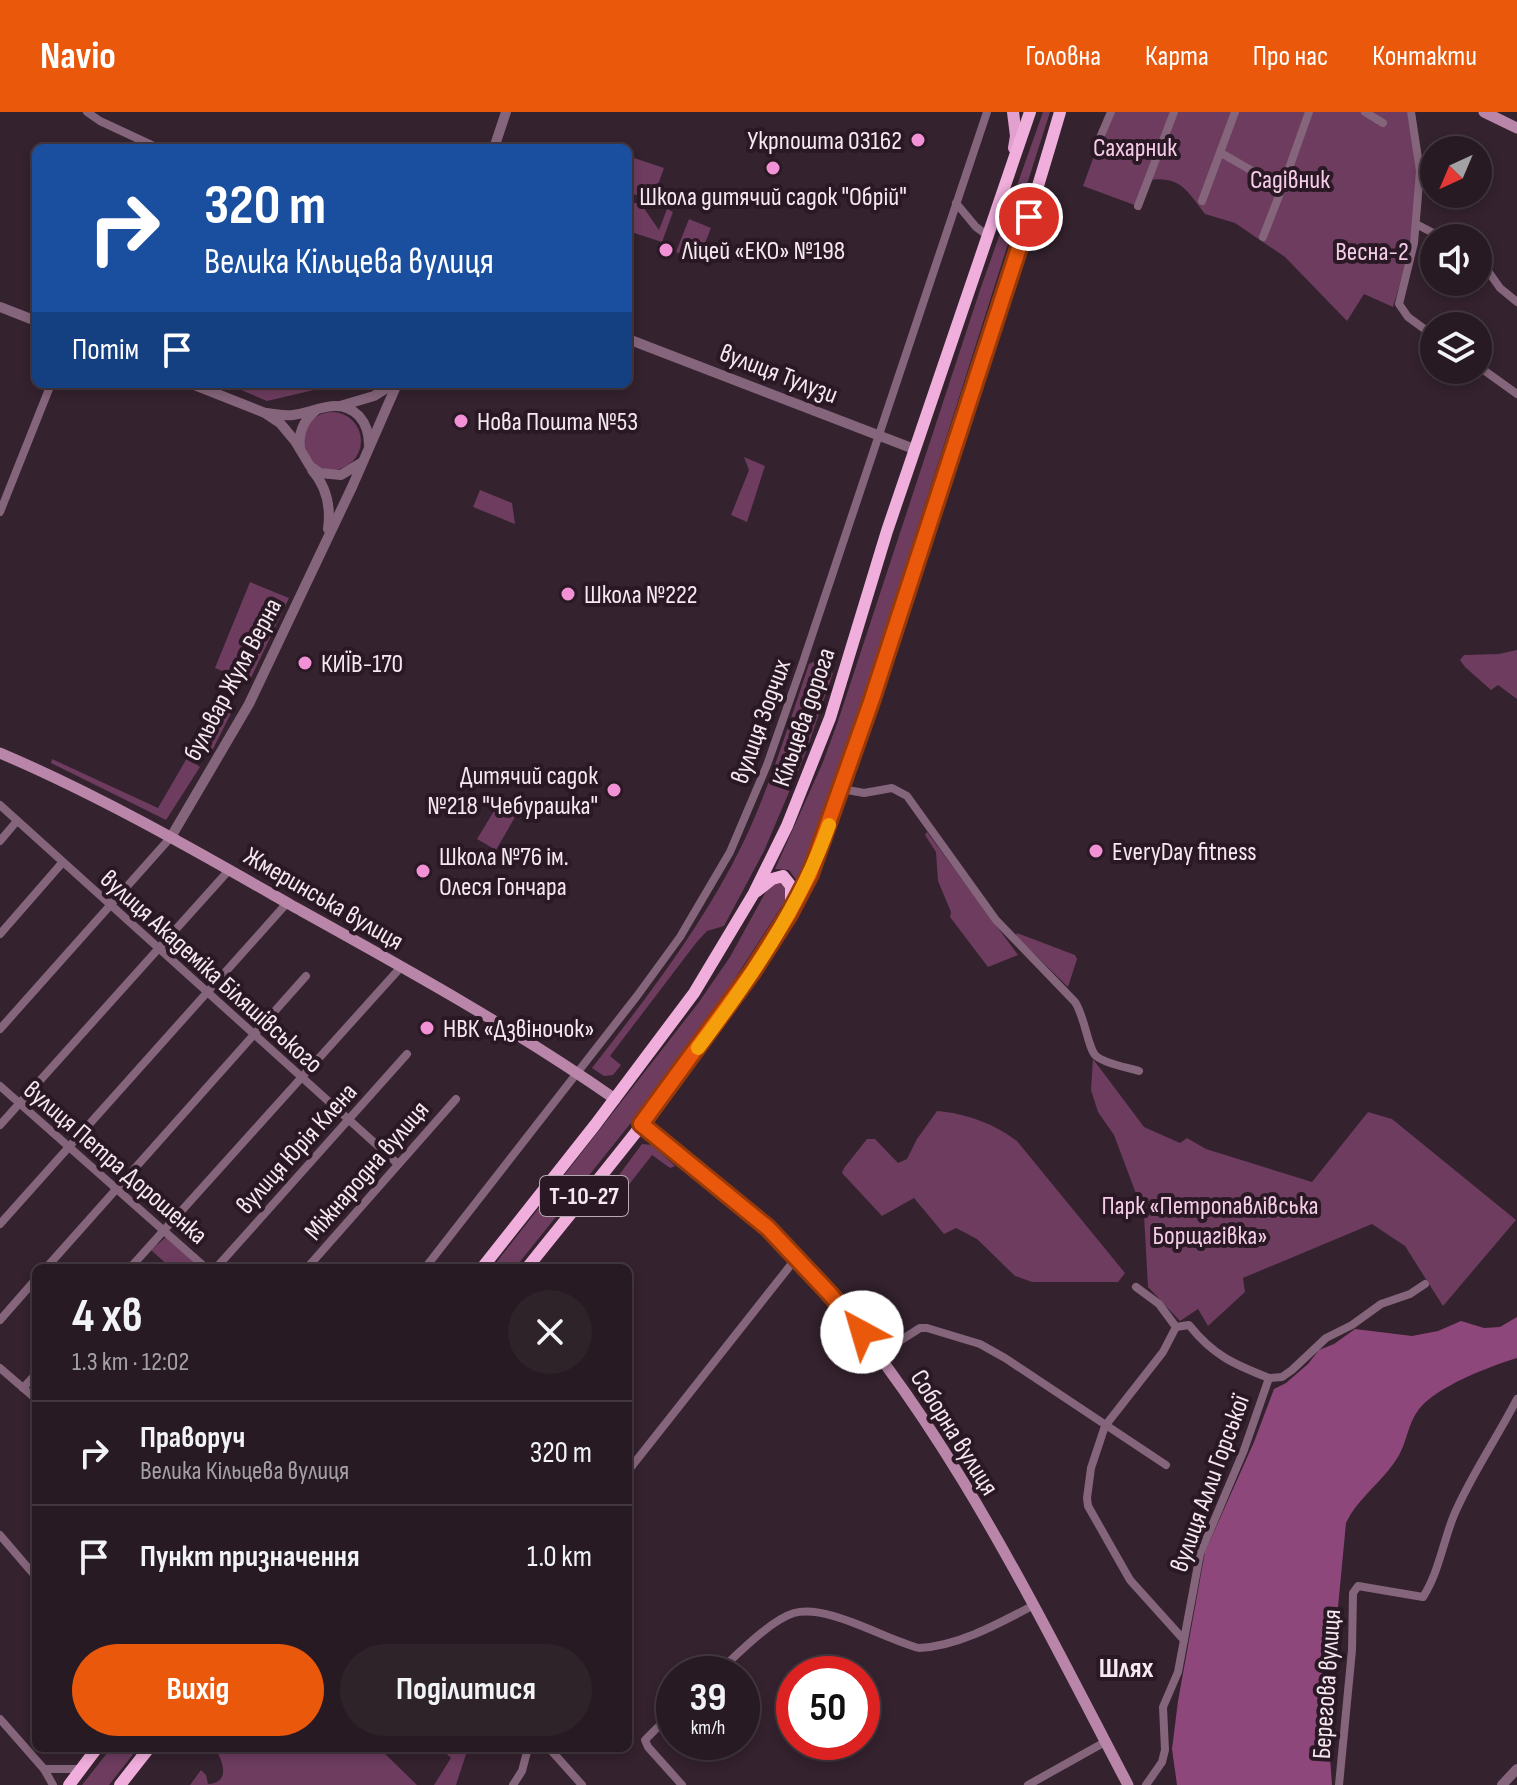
<!DOCTYPE html>
<html lang="uk">
<head>
<meta charset="utf-8">
<style>
	:root { --surface:#271a22; --page:#2f232a; --text:#f1f3f6; --muted:#a4a1a5; --line:#433840; --accent:#ea580c }
	body { margin:0; font-family:"Sofia Sans Condensed",sans-serif; background:var(--page); color:var(--text); height:100vh; display:flex; flex-direction:column; font-size:30px; white-space:nowrap }
	* { box-sizing:border-box; margin:0 }
	p { font-size:26px; color:var(--muted) }
	.icon { flex:none; width:44px; height:44px; fill:none; stroke:currentColor; stroke-width:2; stroke-linecap:round; stroke-linejoin:round }
	.map { position:relative; flex:1; overflow:hidden }
	.drawer { position:absolute; left:32px; top:1152px; width:600px; height:488px; display:flex; flex-direction:column; background:var(--surface); border-radius:12px; box-shadow:0 4px 12px #0003,0 0 0 2px var(--line) }
	.drawer>* { flex:none }
	.guide { position:absolute; left:32px; top:32px; width:600px; height:244px; border-radius:12px; box-shadow:0 4px 12px #0003,0 0 0 2px var(--line); background:#1a4fa0; color:#fff; overflow:hidden }
	.needle { width:52px; rotate:224deg }
	.controls { position:absolute; left:1420px; top:24px; display:grid; gap:16px }
	.controls a { display:grid; place-items:center; width:72px; height:72px; border-radius:50%; background:var(--surface); box-shadow:0 4px 12px #0003,0 0 0 2px var(--line); font-size:40px }
	.speed { position:absolute; left:656px; top:1544px; display:flex; gap:16px; font-size:40px; font-weight:700; text-align:center }
	.speed>* { display:grid; place-content:center; width:104px; height:104px; border-radius:50%; background:var(--surface); box-shadow:0 4px 12px #0003,0 0 0 2px var(--line); line-height:1 }
	.speed small { font-size:20px; font-weight:400 }
	.speed .limit { border:12px solid #d22; background:#fff; color:#111 }
	.pin { position:absolute; display:grid; place-items:center; width:68px; height:68px; color:#fff; margin:-34px; border:4px solid #fff; border-radius:50%; box-shadow:0 2px 8px #0007 }
	.me { position:absolute; width:88px; margin:-44px; rotate:321deg; stroke-linejoin:round; filter:drop-shadow(0 0 6px #0008) }
	.turn { display:flex; align-items:center; gap:28px; height:168px; padding:0 40px; font-size:36px }
	.turn .icon { width:104px; height:104px; stroke-width:2.5 }
	.turn b { display:block; font-size:56px; line-height:68px }
	.then { display:flex; align-items:center; height:76px; padding:0 40px; background:#0003; gap:16px; font-size:30px }
	.round { display:grid; place-items:center; flex:none; width:84px; height:84px; border-radius:42px; background:var(--page) }
	.head { display:flex; align-items:center; justify-content:space-between; height:136px; padding:0 40px }
	h1 { font-size:48px; font-weight:700; line-height:60px }
	.action { display:flex; gap:16px; margin-top:auto; padding:16px 40px }
	.action a { flex:1; height:92px; border-radius:48px; background:var(--accent); color:#fff; font-size:32px; font-weight:700; line-height:92px; text-align:center }
	.action a+a { background:var(--page); color:var(--text) }
	ul { padding:0; list-style:none }
	li { display:flex; align-items:center; gap:24px; height:104px; padding:0 40px; border-top:2px solid var(--line) }
	li div { flex:1 }
	li b { display:block; font-size:30px }
	li em { font-style:normal }
	header { display:flex; align-items:center; gap:48px; box-sizing:border-box; height:112px; padding:0 40px; background:var(--accent); color:#fff }
	header strong { font-size:38px }
	nav { display:flex; gap:44px; margin-inline-start:auto; font-size:28px }
	.map>svg:first-child { display:block }
	.green { fill:#6d3c5f }
	.water { fill:#8e477a }
	.lines { fill:none; stroke-linecap:round; stroke-linejoin:round }
	.minor { stroke:#85657b; stroke-width:8 }
	.tertiary { stroke:#85657b; stroke-width:10 }
	.secondary { stroke:#b986a9; stroke-width:11 }
	.primary { stroke:#e2a0ce; stroke-width:12 }
	.trunk { stroke:#f0aedc; stroke-width:12 }
	.route-casing { stroke:#983908; stroke-width:20 }
	.route { stroke:#ea580c; stroke-width:14 }
	.slow { stroke:#f59e0b; stroke-width:14 }
	.poi-dot { fill:#f291d6; stroke:#2a1924; stroke-width:3 }
	.labels { text-anchor:middle; stroke-width:8; stroke-linejoin:round; paint-order:stroke }
	.shield { fill:#2a1924; stroke:#b8aab3; stroke-width:2 }
	.shield-label { font-size:24px; font-weight:bold; fill:#f5e8f0 }
	.poi-label { font-size:26px; fill:#f5e8f0; stroke:#2a1924; text-anchor:start }
	.park-label { font-size:26px; fill:#f5cce8; stroke:#2a1924 }
	.street-label { font-size:26px; fill:#f5e8f0; stroke:#2a1924 }
	.neighbourhood-label { font-size:28px; font-weight:bold; fill:#f5e8f0; stroke:#2a1924 }
</style>
</head>
<body>
<header>
<strong>Navio</strong>
<nav><a>Головна</a><a>Карта</a><a>Про нас</a><a>Контакти</a></nav>
</header>
<div class="map">
<svg width="1517" height="1673" viewBox="0 0 1517 1673">
	<rect width="100%" height="100%" fill="#34222e"/>
	<g class="green">
		<polygon points="1043,0 1050,0 841,656 797,769 789,758 775,757 823,650 838,609 980,178"/>
		<path d="M 1110,0 L 1407,0 C 1410,16 1415,33 1416,49 C 1420,98 1407,149 1393,195 L 1364,182 L 1347,209 L 1285,145 L 1235,111 L 1205,102 C 1187,79 1181,64 1149,68 L 1140,95 L 1083,74 Z"/>
		<polygon points="628,44 664,56 652,89 628,80"/>
		<polygon points="628,90 641,92 659,118 667,97 673,100 662,130 628,119"/>
		<polygon points="689,107 711,116 698,149 676,140"/>
		<polygon points="227,272 339,272 267,289"/>
		<circle cx="332" cy="329" r="29"/>
		<polygon points="744,345 765,354 747,410 731,403 749,358"/>
		<polygon points="480,378 512,391 515,412 473,395"/>
		<polygon points="250,470 289,486 249,570 215,556"/>
		<polygon points="1517,538 1517,587 1498,573 1491,578 1465,555 1460,548 1464,543 1499,542"/>
		<path d="M 821,546 L 819,555 L 833,561 L 806,640 L 764,739 L 724,814 L 707,819 L 696,831 L 610,944 L 621,953 L 613,963 L 604,964 L 592,956 C 648,884 704,812 744,729 C 771,672 789,611 809,552 Z"/>
		<polygon points="215,593 231,601 209,645 192,637"/>
		<polygon points="187,646 200,655 166,708 51,651 52,647 158,696"/>
		<polygon points="497,694 515,705 496,738 477,727"/>
		<polygon points="927,720 1018,843 988,855 950,805 951,800 938,769 936,740 925,723"/>
		<polygon points="779,769 786,773 787,786 714,899 642,997 515,1156 492,1156 699,890 730,845 769,774"/>
		<polygon points="1017,821 1075,843 1077,847 1068,875 1016,824"/>
		<polygon points="1093,947 1144,1015 1180,1031 1187,1026 1206,1037 1312,1070 1368,1000 1392,1007 1516,1108 1443,1194 1405,1134 1372,1112 1243,1166 1245,1180 1208,1214 1198,1197 1180,1209 1148,1175 1144,1103 1114,1023 1098,1000 1091,978"/>
		<path d="M 937,999 C 965,1001 995,1012 1017,1029 L 1125,1161 L 1118,1170 L 1032,1170 L 1015,1164 L 977,1127 L 956,1116 L 944,1122 L 914,1086 L 882,1104 L 842,1061 L 844,1056 L 867,1027 L 875,1027 L 898,1051 L 907,1047 L 917,1027 Z"/>
		<polygon points="642,1032 652,1033 675,1054 670,1056 652,1043 613,1093 608,1094 602,1086"/>
		<polygon points="166,1125 203,1156 171,1156 151,1138"/>
		<polygon points="111,1636 138,1636 109,1673 82,1673"/>
		<path d="M 215,1636 L 379,1636 L 417,1673 L 190,1673 L 201,1658 L 206,1663 L 208,1672 C 231,1671 223,1649 215,1636 Z"/>
		<polygon points="441,1636 468,1636 456,1673 434,1673 451,1646"/>
	</g>
	<path class="water" d="M 1517,1205 L 1517,1246 C 1488,1255 1438,1274 1419,1297 C 1407,1312 1407,1333 1396,1348 C 1381,1371 1358,1386 1346,1411 L 1329,1590 L 1328,1618 L 1332,1673 L 1177,1673 L 1172,1637 L 1178,1589 L 1205,1440 L 1254,1330 L 1274,1277 L 1286,1271 L 1308,1252 L 1319,1238 L 1334,1232 L 1355,1217 L 1412,1224 L 1438,1219 L 1461,1209 L 1484,1216 L 1500,1215 Z"/>
	<g class="lines">
		<g class="minor">
			<polyline points="87,0 100,9 158,36"/>
			<polyline points="1365,0 1383,11"/>
			<polyline points="1411,0 1420,59 1414,131 1399,192 1408,205 1434,224"/>
			<polyline points="1099,28 1111,0"/>
			<polyline points="1221,41 1282,76 1309,0"/>
			<polyline points="1202,89 1235,0"/>
			<polyline points="956,91 976,115 987,123"/>
			<polyline points="1138,94 1174,0"/>
			<polyline points="1416,112 1443,126"/>
			<polyline points="1263,125 1282,76"/>
			<polyline points="1478,145 1500,176 1517,190"/>
			<polyline points="1478,254 1517,282"/>
			<polyline points="0,400 51,272"/>
			<path d="M 842,677 L 864,681 L 892,676 L 907,684 L 996,808 L 1075,890 C 1085,905 1088,937 1096,944 C 1106,952 1126,955 1139,959"/>
			<polyline points="0,693 398,1052"/>
			<polyline points="0,729 17,709"/>
			<polyline points="0,822 62,751"/>
			<polyline points="0,917 171,725"/>
			<polyline points="0,974 206,1156"/>
			<polyline points="0,1013 230,757"/>
			<polyline points="0,1112 287,791"/>
			<polyline points="46,1156 306,864"/>
			<polyline points="130,1156 401,855"/>
			<polyline points="216,1156 407,942"/>
			<polyline points="307,1156 456,987"/>
			<polyline points="425,1156 637,884 680,825 730,740 767,653 802,553 987,0"/>
			<polyline points="1136,1175 1159,1192 1176,1215"/>
			<polyline points="0,1208 36,1167"/>
			<polyline points="879,1242 920,1216 927,1216 980,1232 1005,1246 1166,1353"/>
			<polyline points="0,1256 36,1287"/>
			<polyline points="1269,1266 1282,1265 1292,1258 1326,1226 1352,1213 1381,1192 1410,1182 1425,1172"/>
			<polyline points="23,1276 36,1262"/>
			<polyline points="628,1359 797,1145"/>
			<polyline points="0,1423 36,1465"/>
			<path d="M 716,1562 C 735,1545 770,1508 794,1501 C 828,1492 884,1527 919,1536 C 958,1534 998,1512 1032,1494"/>
			<polyline points="674,1599 645,1628 648,1635 682,1673"/>
			<polyline points="0,1607 44,1657 53,1673"/>
			<polyline points="549,1636 582,1673"/>
			<polyline points="44,1657 81,1657"/>
			<polyline points="513,1673 522,1659 528,1636"/>
			<polyline points="1028,1673 1105,1630"/>
			<path d="M 1146,1673 L 1162,1650 L 1165,1638 L 1163,1595 L 1178,1560 L 1200,1442 L 1244,1338 L 1269,1266 C 1233,1252 1213,1243 1189,1213 L 1176,1215 L 1163,1240 L 1105,1314 L 1091,1356 L 1087,1386 L 1088,1394 L 1130,1468 L 1184,1528"/>
			<path d="M 1339,1673 L 1352,1538 L 1353,1481 L 1358,1474 L 1423,1485 C 1439,1460 1443,1430 1454,1403 C 1471,1363 1497,1326 1517,1287"/>
		</g>
		<g class="tertiary">
			<polyline points="494,36 506,0"/>
			<polyline points="0,195 36,209"/>
			<polyline points="628,227 914,337"/>
			<polyline points="192,272 265,301 280,311 295,329 310,354 320,361 341,363 361,351"/>
			<polyline points="340,294 374,284 393,272"/>
			<path d="M 267,301 C 276,302 284,304 293,303 C 316,300 339,284 359,304 C 367,313 369,322 369,333"/>
			<path d="M 300,337 C 298,321 303,309 315,299"/>
			<path d="M 312,358 C 327,375 331,395 328,417"/>
			<polyline points="171,725 249,592 352,375 397,272"/>
			<polyline points="1502,1673 1517,1657"/>
		</g>
		<g class="secondary">
			<polyline points="1484,0 1517,16"/>
			<path d="M 0,641 C 101,684 196,739 291,793 C 401,854 512,915 615,987"/>
			<path d="M 641,1012 C 695,1054 751,1096 797,1146 C 939,1296 1033,1492 1128,1673"/>
		</g>
		<polyline class="primary" points="1013,0 1016,24 1014,36"/>
		<g class="trunk">
			<polyline points="757,779 772,767 783,764 791,774 791,795"/>
			<polyline points="482,1156 595,1013 694,881 754,781 787,714 830,606 887,419 1030,0"/>
			<path d="M 527,1156 C 618,1042 715,929 789,803 C 815,758 831,708 848,659 C 866,606 884,553 901,500 C 955,333 1011,168 1060,0"/>
			<polyline points="69,1673 97,1636"/>
			<polyline points="120,1673 149,1636"/>
		</g>
	</g>
	<g class="lines">
		<g class="route-casing">
			<polyline id="route" points="862,1220 830,1182 768,1116 641,1012 752,860 789,802 810,762 871,590 1029,105"/>
		</g>
		<use href="#route" class="route"/>
		<path class="slow" d="M 698,936 C 750,867 800,795 829,713"/>
	</g>
	<g class="poi-dot">
		<circle cx="918" cy="28" r="8"/>
		<circle cx="773" cy="56" r="8"/>
		<circle cx="666" cy="138" r="8"/>
		<circle cx="461" cy="309" r="8"/>
		<circle cx="568" cy="482" r="8"/>
		<circle cx="305" cy="551" r="8"/>
		<circle cx="614" cy="678" r="8"/>
		<circle cx="1096" cy="739" r="8"/>
		<circle cx="423" cy="759" r="8"/>
		<circle cx="427" cy="916" r="8"/>
	</g>
	<g class="labels">
		<rect class="shield" x="540" y="1064" width="88" height="40" rx="6"/>
		<g class="shield-label">
			<text x="584" y="1092">Т-10-27</text>
		</g>
		<g class="poi-label">
			<text x="902" y="37" text-anchor="end">Укрпошта 03162</text>
			<text x="773" y="93" text-anchor="middle">Школа дитячий садок "Обрій"</text>
			<text x="682" y="147">Ліцей «ЕКО» №198</text>
			<text x="477" y="318">Нова Пошта №53</text>
			<text x="584" y="491">Школа №222</text>
			<text x="321" y="560">КИЇВ-170</text>
			<text x="598" y="672" text-anchor="end">Дитячий садок<tspan x="598" dy="30">№218 "Чебурашка"</tspan></text>
			<text x="1112" y="748">EveryDay fitness</text>
			<text x="439" y="753">Школа №76 ім.<tspan x="439" dy="30">Олеся Гончара</tspan></text>
			<text x="443" y="925">НВК «Дзвіночок»</text>
		</g>
		<g class="park-label">
			<text x="1135" y="44">Сахарник</text>
			<text x="1290" y="76">Садівник</text>
			<text x="1372" y="148">Весна-2</text>
			<text x="1210" y="1102">Парк «Петропавлівська<tspan x="1210" dy="30">Борщагівка»</tspan></text>
		</g>
		<g class="street-label">
			<text transform="translate(779 261) rotate(21)" y="9">вулиця Тулузи</text>
			<text transform="translate(232 567) rotate(-62)" y="9">бульвар Жуля Верна</text>
			<text transform="translate(803 605) rotate(-71)" y="9">Кільцева дорога</text>
			<text transform="translate(760 609) rotate(-70)" y="9">вулиця Зодчих</text>
			<text transform="translate(324 786) rotate(30)" y="9">Жмеринська вулиця</text>
			<text transform="translate(212 859) rotate(42)" y="9">вулиця Академіка Біляшівського</text>
			<text transform="translate(296 1036) rotate(-48)" y="9">вулиця Юрія Клена</text>
			<text transform="translate(116 1050) rotate(41)" y="9">вулиця Петра Дорошенка</text>
			<text transform="translate(366 1058) rotate(-49)" y="9">Міжнародна вулиця</text>
			<text transform="translate(955 1320) rotate(58)" y="9">Соборна вулиця</text>
			<text transform="translate(1209 1371) rotate(-70)" y="9">вулиця Алли Горської</text>
			<text transform="translate(1326 1572) rotate(-86)" y="9">Берегова вулиця</text>
		</g>
		<g class="neighbourhood-label">
			<text x="1126" y="1565">Шлях</text>
		</g>
	</g>
</svg>
<div class="controls">
<a><svg class="needle" viewBox="-14 -14 28 28"><path d="M0-13l5 13h-10z" fill="#e53935"/><path d="M0 13l5-13h-10z" fill="#a4a1a5"/></svg></a>
<a><svg class="icon" aria-label="sound" viewBox="0 0 24 24"><path d="M4 9h4l5-4v14l-5-4H4zM17 9q2 3 0 6"/></svg></a>
<a><svg class="icon" aria-label="layers" viewBox="0 0 24 24"><path d="M12 4l9 5-9 5-9-5zM3 14l9 5 9-5"/></svg></a>
</div>
<div class="speed"><div>39<small>km/h</small></div><div class="limit">50</div></div>
<div class="pin" style="left:1029px;top:105px;background:#d93025"><svg class="icon" aria-label="arrive" viewBox="0 0 24 24"><path d="M6 21V4h12l-3 4 3 4H6"/></svg></div>
<svg class="me" style="left:862px;top:1220px" viewBox="-20 -20 40 40"><circle r="19" fill="#fff"/><path d="M0-13L10 11 0 6-10 11z" fill="#ea580c"/></svg>
<div class="guide">
<div class="turn"><svg class="icon" aria-label="right" viewBox="0 0 24 24"><path d="M7 20v-9h11M14 6l5 5-5 5"/></svg><div><b>320 m</b>Велика Кільцева вулиця</div></div>
<div class="then">Потім<svg class="icon" aria-label="arrive" viewBox="0 0 24 24"><path d="M6 21V4h12l-3 4 3 4H6"/></svg></div>
</div>
<section class="drawer">
<div class="head"><div><h1>4 хв</h1><p>1.3 km · 12:02</p></div><a class="round"><svg class="icon" aria-label="close" viewBox="0 0 24 24"><path d="M6 6l12 12M18 6L6 18"/></svg></a></div>
<ul>
<li><svg class="icon" aria-label="right" viewBox="0 0 24 24"><path d="M7 20v-9h11M14 6l5 5-5 5"/></svg><div><b>Праворуч</b><p>Велика Кільцева вулиця</p></div><em>320 m</em></li>
<li><svg class="icon" aria-label="arrive" viewBox="0 0 24 24"><path d="M6 21V4h12l-3 4 3 4H6"/></svg><div><b>Пункт призначення</b></div><em>1.0 km</em></li>
</ul>
<div class="action"><a>Вихід</a><a>Поділитися</a></div>
</section>
</div>
</body>
</html>
